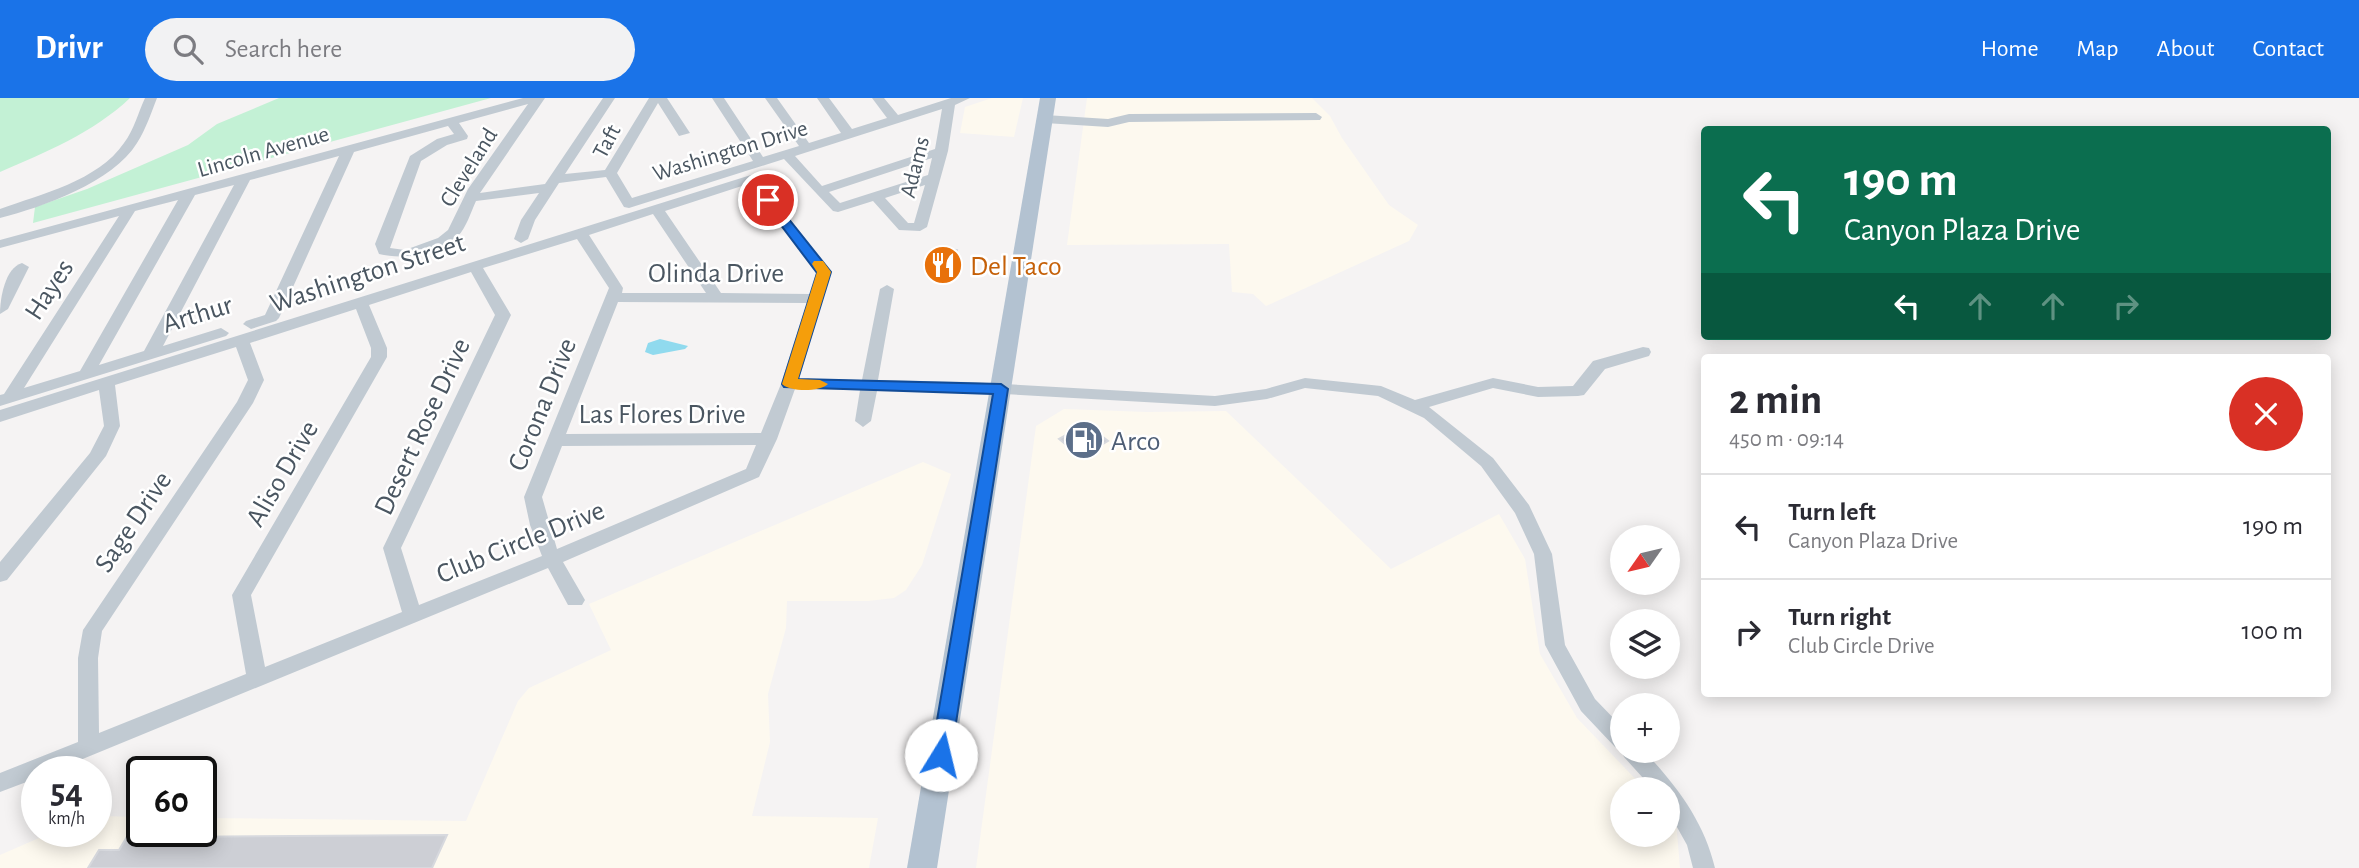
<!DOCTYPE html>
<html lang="en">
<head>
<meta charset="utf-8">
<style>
	:root { --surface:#fff; --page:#f2f2f3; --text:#2b2b33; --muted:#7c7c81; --line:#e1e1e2; --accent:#1a73e8 }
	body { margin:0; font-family:"Alegreya Sans",sans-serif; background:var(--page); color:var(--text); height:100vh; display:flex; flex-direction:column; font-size:26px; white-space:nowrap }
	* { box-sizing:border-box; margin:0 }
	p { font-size:23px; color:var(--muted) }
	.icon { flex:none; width:38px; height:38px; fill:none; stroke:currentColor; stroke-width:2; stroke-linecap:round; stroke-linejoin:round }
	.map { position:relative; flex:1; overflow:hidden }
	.details { position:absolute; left:1701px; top:256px; width:630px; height:343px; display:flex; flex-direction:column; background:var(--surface); border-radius:7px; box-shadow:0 4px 18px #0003 }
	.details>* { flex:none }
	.banner { position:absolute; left:1701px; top:28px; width:630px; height:214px; border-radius:7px; box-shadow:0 4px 18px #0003; background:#0b6e4f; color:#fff; overflow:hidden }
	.needle { width:46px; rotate:236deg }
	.buttons { position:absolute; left:1610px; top:427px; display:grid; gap:14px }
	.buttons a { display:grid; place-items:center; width:70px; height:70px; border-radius:50%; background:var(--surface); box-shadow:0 4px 18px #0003; font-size:35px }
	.speed { position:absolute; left:21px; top:658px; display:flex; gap:14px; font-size:35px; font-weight:700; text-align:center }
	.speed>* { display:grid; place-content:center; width:91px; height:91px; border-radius:50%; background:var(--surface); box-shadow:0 4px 18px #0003; line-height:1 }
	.speed small { font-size:18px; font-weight:400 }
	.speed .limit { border:4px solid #111; border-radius:10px; background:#fff; color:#111 }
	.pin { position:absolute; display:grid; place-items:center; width:60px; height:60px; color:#fff; margin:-30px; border:4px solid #fff; border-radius:50%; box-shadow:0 2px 7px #0007 }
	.me { position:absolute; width:77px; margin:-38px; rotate:9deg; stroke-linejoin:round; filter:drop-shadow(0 0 5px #0008) }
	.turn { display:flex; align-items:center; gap:24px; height:147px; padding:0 28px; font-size:32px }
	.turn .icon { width:91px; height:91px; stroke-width:2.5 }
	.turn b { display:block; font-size:49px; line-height:60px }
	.lanes { display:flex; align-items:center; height:66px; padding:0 28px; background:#0003; justify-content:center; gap:35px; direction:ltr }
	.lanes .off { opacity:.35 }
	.round { display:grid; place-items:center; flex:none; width:74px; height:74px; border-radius:37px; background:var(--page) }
	.headline { display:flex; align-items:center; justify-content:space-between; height:119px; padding:0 28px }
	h1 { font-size:42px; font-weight:700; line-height:52px }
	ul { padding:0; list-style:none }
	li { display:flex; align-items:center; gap:21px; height:105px; padding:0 28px; border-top:2px solid var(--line) }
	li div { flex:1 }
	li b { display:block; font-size:26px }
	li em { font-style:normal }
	header { display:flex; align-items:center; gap:42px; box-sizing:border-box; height:98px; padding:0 35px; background:var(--accent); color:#fff }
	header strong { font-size:33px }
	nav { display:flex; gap:38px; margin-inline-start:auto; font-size:24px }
	.search { width:490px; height:63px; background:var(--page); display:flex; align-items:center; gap:18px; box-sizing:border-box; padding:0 24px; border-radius:38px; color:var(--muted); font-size:26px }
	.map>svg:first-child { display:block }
	.commercial { fill:#fdf9ef }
	.green { fill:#c3f1d5 }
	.water { fill:#90daee }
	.building { fill:#cdcfd5; stroke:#d7d9de; stroke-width:2 }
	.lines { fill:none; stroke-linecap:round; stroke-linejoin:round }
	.minor { fill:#c1cad2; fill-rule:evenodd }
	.major { fill:#b3c2d1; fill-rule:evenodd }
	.route { fill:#1a73e8; stroke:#114b97; stroke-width:2 }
	.slow { fill:#f59e0b }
	.labels { text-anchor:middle; stroke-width:5; stroke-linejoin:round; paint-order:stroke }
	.far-street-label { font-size:23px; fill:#4a5661; stroke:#fff }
	.food-label { font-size:28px; fill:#c56008; stroke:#fff; text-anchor:start }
	.street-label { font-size:28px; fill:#4a5661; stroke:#fff }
	.service-label { font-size:28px; fill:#4e5e75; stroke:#fff; text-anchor:start }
</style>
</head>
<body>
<header>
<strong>Drivr</strong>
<div class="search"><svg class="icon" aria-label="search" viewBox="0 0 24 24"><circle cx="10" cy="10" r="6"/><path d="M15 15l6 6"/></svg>Search here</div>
<nav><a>Home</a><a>Map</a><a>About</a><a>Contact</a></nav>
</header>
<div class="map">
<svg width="2359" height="770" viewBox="0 0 2359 770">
	<rect width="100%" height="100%" fill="#f5f3f3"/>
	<g class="commercial">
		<polygon points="992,0 1023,0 1014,39 960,35 965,9"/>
		<polygon points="1087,0 1312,0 1330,18 1342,40 1389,107 1418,127 1409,143 1266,208 1253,196 1232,194 1229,146 1067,147"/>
		<polygon points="1064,311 1147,314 1226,313 1391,471 1499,416 1525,461 1540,556 1577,620 1645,691 1622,691 1622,737 1668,737 1668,715 1676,723 1680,770 976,770 1036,328"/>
		<polygon points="923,364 951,376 922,467 906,492 894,500 868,503 787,503 786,530 768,596 770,644 752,718 878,720 869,770 0,770 0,757 55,733 96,733 96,718 142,719 142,733 201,733 201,720 466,723 518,603 529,590 611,552 589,506"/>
	</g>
	<g class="green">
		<path d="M 0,0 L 130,0 C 93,35 46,54 0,74 Z"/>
		<polygon points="279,0 491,0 33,125 35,109 87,91 188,47 217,26"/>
	</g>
	<polygon class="water" points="660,241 688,248 685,251 653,257 645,254 648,245"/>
	<g class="building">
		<polygon points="939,150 957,152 952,178 930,178 934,157"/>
		<polygon points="1086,326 1108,343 1081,359 1059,341"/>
		<polygon points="128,737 165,739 447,737 432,770 88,770 99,752 119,752"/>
	</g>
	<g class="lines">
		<g class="minor">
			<path d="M 145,0 L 157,0 C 151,15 146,31 137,45 C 113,84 43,109 0,120 L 0,111 C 41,96 98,83 124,45 C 134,32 138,15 145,0 Z"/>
			<path d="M 523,0 L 545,0 L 480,95 L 545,86 L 603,0 L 615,0 L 565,76 L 605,72 L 649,0 L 667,0 L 690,35 L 679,38 L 658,5 L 617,75 L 632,100 L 753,63 L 712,0 L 724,0 L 763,59 L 799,48 L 765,0 L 777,0 L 809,45 L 841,35 L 817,0 L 829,0 L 852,31 L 887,20 L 872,0 L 884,0 L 898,17 L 951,0 L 970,0 L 955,7 L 948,53 L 927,129 L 920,133 L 899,132 L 873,103 L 838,114 L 833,113 L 784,61 L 629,110 L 624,109 L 606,79 L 559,85 L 535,122 L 528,141 L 521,145 L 514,141 L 521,122 L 539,95 L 476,103 C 471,114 466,130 458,138 C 438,157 404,162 379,156 L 375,146 L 410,58 L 437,41 L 454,36 L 448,28 L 354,54 L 279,220 L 276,223 L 251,231 L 243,226 L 246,223 L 265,217 L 339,58 L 250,82 L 163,248 L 221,230 L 229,235 L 226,238 L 0,308 L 0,297 L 4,296 L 119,118 L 0,150 L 0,142 ZM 528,6 L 468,91 L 448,132 L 438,140 L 405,152 L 390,150 L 421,63 L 447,47 L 467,41 L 468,38 L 459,25 ZM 942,11 L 935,51 L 822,88 L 795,58 ZM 932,60 L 928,77 L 840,105 L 829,94 ZM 234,87 L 144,253 L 99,267 L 195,97 ZM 925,87 L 914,125 L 908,125 L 885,100 ZM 178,102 L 80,273 L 24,290 L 135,113 Z"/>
			<polygon points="1316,15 1322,19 1320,22 1129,24 1108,29 1045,25 1039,21 1045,17 1108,21 1129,16"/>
			<path d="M 751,77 L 756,78 L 831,174 L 799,281 L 862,282 L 880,191 L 887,187 L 894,191 L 878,282 L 968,284 L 1215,298 L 1266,291 L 1305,280 L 1381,288 L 1415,302 L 1493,280 L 1538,289 L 1573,288 L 1593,263 L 1643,249 L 1649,250 L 1651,254 L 1649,258 L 1605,271 L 1584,297 L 1578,298 L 1538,299 L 1493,290 L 1429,309 L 1493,360 L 1529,407 L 1552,456 L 1565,547 L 1595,601 L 1622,629 L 1622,653 L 1644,653 C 1676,687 1704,723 1715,770 L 1693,770 L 1687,747 L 1668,713 L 1668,691 L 1653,691 L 1624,659 L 1621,652 L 1615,649 L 1581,613 L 1545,547 L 1534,456 L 1515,415 L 1481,368 L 1424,320 L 1378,298 L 1305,290 L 1267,301 L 1215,308 L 968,294 L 877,293 L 871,323 L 863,329 L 855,323 L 860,292 L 795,291 L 777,341 L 759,379 L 563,464 L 585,502 L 582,507 L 568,507 L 548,470 L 51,674 L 37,674 L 37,680 L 0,694 L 0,675 L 78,644 L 78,560 L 83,532 L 237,304 L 248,282 L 236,249 L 115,287 L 120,328 L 106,358 L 7,482 L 0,484 L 0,464 L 90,355 L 104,328 L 99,292 L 0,324 L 0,312 ZM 748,86 L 817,174 L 810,196 L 721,195 L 665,113 ZM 653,116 L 706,195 L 622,195 L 623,190 L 589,137 ZM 577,141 L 609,190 L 524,399 L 530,427 L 542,458 L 419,507 L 401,450 L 511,217 L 483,170 ZM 471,174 L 495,217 L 383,450 L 402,514 L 265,569 L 251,497 L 387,259 L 387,250 L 369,207 ZM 618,204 L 807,205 L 781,286 L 761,335 L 566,336 ZM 356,211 L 371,250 L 371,259 L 232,497 L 246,576 L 99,635 L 98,560 L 102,533 L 253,305 L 264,282 L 250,245 ZM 756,347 L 746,371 L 557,451 L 542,399 L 562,348 Z"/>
			<path d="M 22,165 L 29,169 L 8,211 L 0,216 C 0,200 5,170 22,165 Z"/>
		</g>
		<polygon class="major" points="1040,0 1056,0 937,770 907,770"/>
	</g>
	<polygon class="route" points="768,98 772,100 831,174 798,281 1001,286 1008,291 951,657 948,662 934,662 931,657 993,296 784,289 782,286 817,175 762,102"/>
	<path class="slow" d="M 814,163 L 823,163 L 831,174 L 798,281 L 820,282 L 828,286 C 819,294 791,294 782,286 L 817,174 L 812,166 Z"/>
	<defs>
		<g id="restaurant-disc" transform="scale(2.0125)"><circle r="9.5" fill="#e8710a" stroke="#fff"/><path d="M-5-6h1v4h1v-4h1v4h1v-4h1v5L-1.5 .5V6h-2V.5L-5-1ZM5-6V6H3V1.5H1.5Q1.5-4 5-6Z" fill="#fff"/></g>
		<g id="fuel-disc" transform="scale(2.0125)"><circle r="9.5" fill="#5c6f8a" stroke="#fff"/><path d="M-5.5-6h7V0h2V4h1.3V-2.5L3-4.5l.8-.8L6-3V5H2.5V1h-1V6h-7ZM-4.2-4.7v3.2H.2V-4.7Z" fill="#fff"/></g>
	</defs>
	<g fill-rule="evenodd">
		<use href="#restaurant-disc" x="943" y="167"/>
		<use href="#fuel-disc" x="1084" y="342"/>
	</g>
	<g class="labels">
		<g class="far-street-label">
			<text transform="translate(606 43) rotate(-62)" y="8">Taft</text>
			<text transform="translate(730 52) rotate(-17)" y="8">Washington Drive</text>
			<text transform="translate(263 53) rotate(-16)" y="8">Lincoln Avenue</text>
			<text transform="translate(468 69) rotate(-58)" y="8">Cleveland</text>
			<text transform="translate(914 69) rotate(-76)" y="8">Adams</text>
		</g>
		<g class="food-label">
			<text x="970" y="177">Del Taco</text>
		</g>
		<g class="street-label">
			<text transform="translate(367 174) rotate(-18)" y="10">Washington Street</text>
			<text x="716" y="184">Olinda Drive</text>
			<text transform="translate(48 191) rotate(-57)" y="10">Hayes</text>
			<text transform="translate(197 215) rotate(-17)" y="10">Arthur</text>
			<text transform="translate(541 306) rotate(-68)" y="10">Corona Drive</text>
			<text x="662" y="325">Las Flores Drive</text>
			<text transform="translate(421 328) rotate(-65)" y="10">Desert Rose Drive</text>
			<text transform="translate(281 375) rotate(-60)" y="10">Aliso Drive</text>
			<text transform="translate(132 423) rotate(-56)" y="10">Sage Drive</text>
			<text transform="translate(520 443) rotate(-22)" y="10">Club Circle Drive</text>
		</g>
		<g class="service-label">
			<text x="1111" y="352">Arco</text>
		</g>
	</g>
</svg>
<div class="buttons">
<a><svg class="needle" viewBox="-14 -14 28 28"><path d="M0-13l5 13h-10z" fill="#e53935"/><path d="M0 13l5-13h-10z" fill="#7c7c81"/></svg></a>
<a><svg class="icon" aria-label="layers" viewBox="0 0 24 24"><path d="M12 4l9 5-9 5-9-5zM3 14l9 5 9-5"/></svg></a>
<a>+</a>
<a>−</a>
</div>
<div class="speed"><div>54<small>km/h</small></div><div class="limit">60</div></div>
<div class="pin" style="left:768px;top:102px;background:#d93025"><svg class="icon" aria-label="arrive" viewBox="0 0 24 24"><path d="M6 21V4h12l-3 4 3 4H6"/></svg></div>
<svg class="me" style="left:941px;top:657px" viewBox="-20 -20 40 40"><circle r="19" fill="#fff"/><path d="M0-13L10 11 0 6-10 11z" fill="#1a73e8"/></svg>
<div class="banner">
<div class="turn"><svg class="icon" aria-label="left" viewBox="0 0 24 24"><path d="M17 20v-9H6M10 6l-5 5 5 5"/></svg><div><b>190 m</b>Canyon Plaza Drive</div></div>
<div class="lanes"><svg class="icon" aria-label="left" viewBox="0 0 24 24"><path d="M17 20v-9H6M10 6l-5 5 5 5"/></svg><svg class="icon off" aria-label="ahead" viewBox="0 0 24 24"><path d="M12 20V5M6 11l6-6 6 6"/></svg><svg class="icon off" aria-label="ahead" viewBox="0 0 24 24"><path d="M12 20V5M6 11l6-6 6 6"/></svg><svg class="icon off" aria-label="right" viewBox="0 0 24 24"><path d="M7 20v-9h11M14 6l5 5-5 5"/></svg></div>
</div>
<section class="details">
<div class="headline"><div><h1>2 min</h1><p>450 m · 09:14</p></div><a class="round" style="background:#d93025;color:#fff"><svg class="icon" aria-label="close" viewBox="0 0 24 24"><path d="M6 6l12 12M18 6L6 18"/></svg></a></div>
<ul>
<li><svg class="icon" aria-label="left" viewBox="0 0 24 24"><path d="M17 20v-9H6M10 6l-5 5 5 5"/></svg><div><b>Turn left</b><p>Canyon Plaza Drive</p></div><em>190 m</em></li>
<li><svg class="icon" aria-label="right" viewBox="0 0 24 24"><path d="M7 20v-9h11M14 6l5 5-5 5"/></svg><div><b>Turn right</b><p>Club Circle Drive</p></div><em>100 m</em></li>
</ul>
</section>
</div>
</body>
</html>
